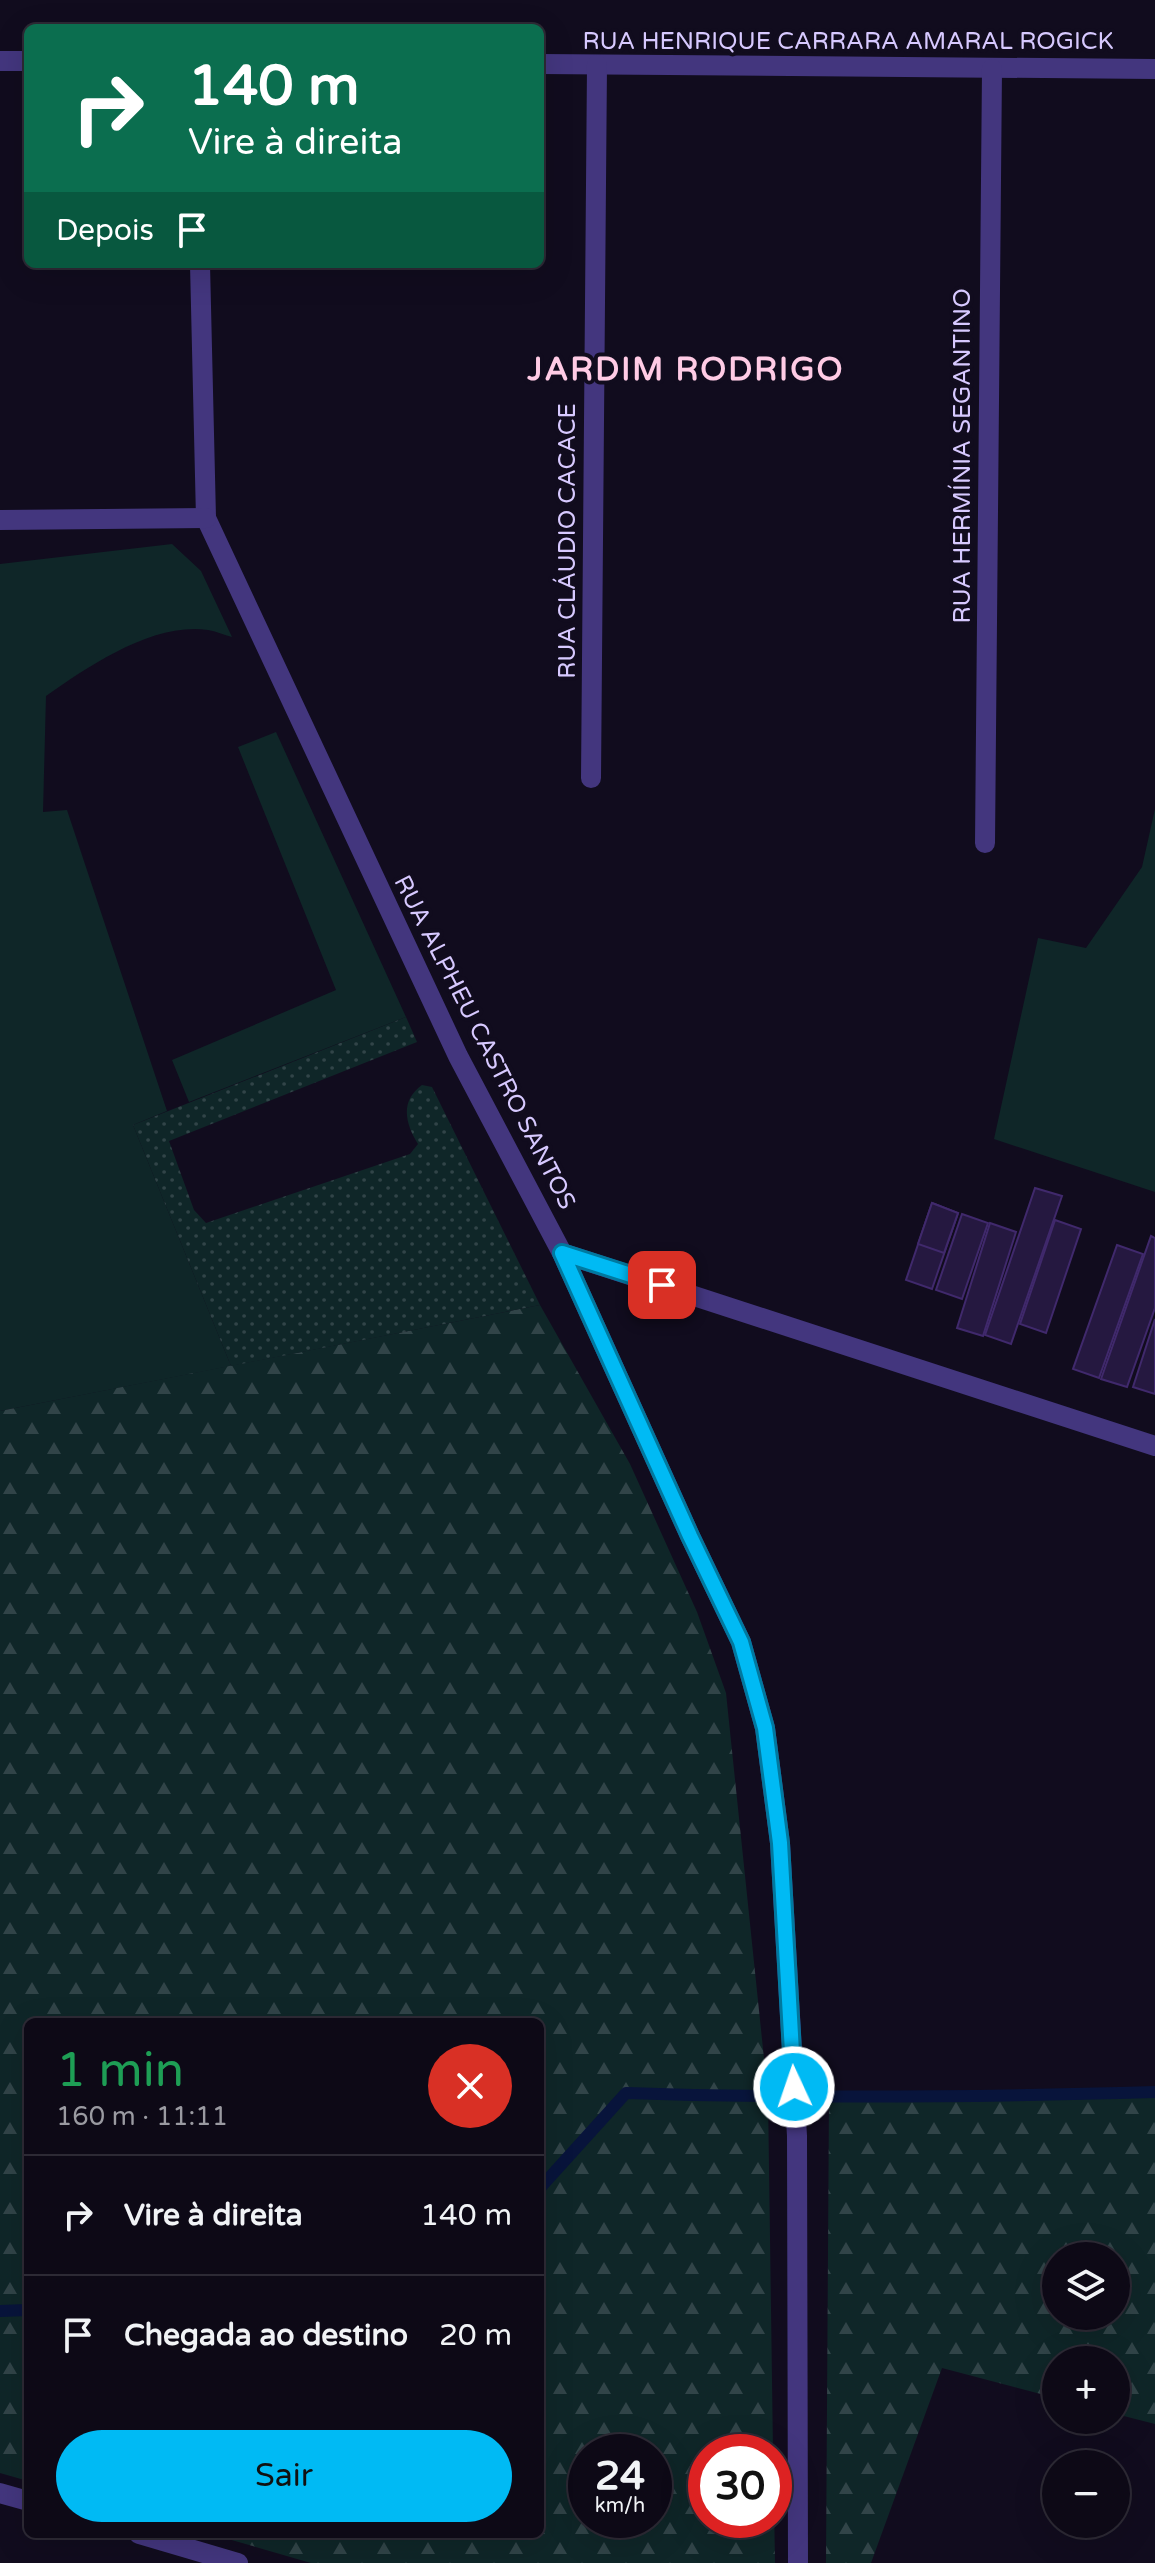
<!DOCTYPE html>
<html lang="pt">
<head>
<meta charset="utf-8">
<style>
	:root { --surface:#0d0916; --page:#1b1723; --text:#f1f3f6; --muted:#9a9aa1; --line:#2d2a35; --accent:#00baf4 }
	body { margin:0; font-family:"Varela Round",sans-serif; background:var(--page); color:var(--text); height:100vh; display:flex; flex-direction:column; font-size:30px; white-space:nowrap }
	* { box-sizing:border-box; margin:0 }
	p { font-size:26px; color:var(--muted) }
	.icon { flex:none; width:44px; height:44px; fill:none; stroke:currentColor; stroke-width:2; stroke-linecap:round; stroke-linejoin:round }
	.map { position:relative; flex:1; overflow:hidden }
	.panel { position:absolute; left:24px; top:2018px; width:520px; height:520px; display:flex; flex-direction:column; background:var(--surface); border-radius:12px; box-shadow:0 8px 32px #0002,0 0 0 2px var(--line) }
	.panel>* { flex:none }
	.banner { position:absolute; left:24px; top:24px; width:520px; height:244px; border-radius:12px; box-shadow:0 8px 32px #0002,0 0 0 2px var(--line); background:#0b6e4f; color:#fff; overflow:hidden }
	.buttons { position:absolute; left:1042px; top:2242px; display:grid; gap:16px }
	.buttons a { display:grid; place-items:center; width:88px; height:88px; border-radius:50%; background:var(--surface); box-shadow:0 8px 32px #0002,0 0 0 2px var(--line); font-size:40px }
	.speed { position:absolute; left:568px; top:2434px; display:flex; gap:16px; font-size:40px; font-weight:700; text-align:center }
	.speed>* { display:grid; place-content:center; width:104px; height:104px; border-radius:50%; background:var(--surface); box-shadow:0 8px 32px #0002,0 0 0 2px var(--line); line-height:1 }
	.speed small { font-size:20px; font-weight:400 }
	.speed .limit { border:12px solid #d22; background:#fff; color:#111 }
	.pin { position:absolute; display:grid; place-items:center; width:68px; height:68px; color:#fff; margin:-34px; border-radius:16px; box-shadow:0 4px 12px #0006 }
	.me { position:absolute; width:88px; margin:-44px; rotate:357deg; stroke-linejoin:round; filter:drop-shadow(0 0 6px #0008) }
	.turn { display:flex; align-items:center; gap:28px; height:168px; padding:0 32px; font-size:36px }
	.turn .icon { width:104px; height:104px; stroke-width:2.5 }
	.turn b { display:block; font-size:56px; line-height:68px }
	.then { display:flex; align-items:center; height:76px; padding:0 32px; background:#0003; gap:16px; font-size:30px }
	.round { display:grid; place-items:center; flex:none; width:84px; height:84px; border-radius:42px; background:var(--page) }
	.head { display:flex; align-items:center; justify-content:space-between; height:136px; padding:0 32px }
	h1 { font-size:48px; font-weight:600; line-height:60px; color:#1e9e55 }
	.button { display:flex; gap:16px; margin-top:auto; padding:16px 32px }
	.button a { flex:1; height:92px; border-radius:48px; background:var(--accent); color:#111; font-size:32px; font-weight:600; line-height:92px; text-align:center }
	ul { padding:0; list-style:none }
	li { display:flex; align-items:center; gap:24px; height:120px; padding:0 32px; border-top:2px solid var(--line) }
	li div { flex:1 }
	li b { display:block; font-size:30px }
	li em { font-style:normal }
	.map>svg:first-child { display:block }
	.green { fill:#0f2628 }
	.forest { fill:url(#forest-firs); fill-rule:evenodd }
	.park { fill:url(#park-dots) }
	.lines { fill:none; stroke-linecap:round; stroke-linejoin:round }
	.stream { stroke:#08143b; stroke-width:12 }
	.building { fill:#251840; stroke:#40296c; stroke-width:2 }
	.minor { stroke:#43367e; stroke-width:20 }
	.route-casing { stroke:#00799f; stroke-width:20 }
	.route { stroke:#00baf4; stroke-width:14 }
	.labels { text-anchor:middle; stroke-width:8; stroke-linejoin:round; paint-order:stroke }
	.street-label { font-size:24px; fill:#d7c9ff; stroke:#110c1e }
	.district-label { font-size:32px; font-weight:bold; letter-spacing:2px; fill:#ffcbe5; stroke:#110c1e }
</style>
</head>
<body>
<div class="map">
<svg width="1155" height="2563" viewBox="0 0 1155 2563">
	<defs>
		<pattern id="forest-firs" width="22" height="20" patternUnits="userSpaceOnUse" patternTransform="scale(2)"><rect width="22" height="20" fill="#0f2628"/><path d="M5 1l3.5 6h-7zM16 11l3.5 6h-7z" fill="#314448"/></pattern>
		<pattern id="park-dots" width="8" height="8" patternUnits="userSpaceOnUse" patternTransform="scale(2)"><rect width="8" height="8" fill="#0f2628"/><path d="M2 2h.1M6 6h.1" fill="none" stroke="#314448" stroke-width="1.8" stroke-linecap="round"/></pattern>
	</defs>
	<rect width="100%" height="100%" fill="#110c1e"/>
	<g class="green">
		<path d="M 172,544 L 201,571 L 232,637 C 224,635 216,631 208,630 C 153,622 89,666 46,696 L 43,812 L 67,810 L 167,1111 L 133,1125 L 231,1366 L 0,1411 L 0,564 Z"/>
		<polygon points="276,732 406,1017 189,1102 172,1060 336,990 238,747"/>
		<polygon points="1155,809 1155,1192 994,1139 1038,938 1086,948 1142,867"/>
	</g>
	<g class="forest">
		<path d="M 540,1305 L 630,1464 L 697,1612 L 726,1693 L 768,2097 L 773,2452 L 706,2452 L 706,2520 L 774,2520 L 774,2502 L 775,2563 L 311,2563 L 211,2534 L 540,2534 L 540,2022 L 28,2022 L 28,2481 L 0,2473 L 0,1411 ZM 586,2452 L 654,2452 L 654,2520 L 586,2520 Z"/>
		<path d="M 1155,2092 L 1155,2424 L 1116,2414 L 1116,2360 L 1056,2360 L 1056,2398 L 942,2368 L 871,2563 L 826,2563 L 829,2097 L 976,2097 ZM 1056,2256 L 1116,2256 L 1116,2316 L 1056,2316 Z"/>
	</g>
	<path class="park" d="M 406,1017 L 417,1042 L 169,1141 L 194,1210 L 206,1223 L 410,1154 L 418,1144 C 405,1123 400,1101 422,1085 L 432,1087 L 540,1305 L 231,1366 L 133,1125 Z"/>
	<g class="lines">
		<g class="stream">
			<path d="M 540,2188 L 626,2093 C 802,2099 979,2097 1155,2092"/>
			<polyline points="0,2311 28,2310"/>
		</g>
	</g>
	<g class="building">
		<polygon points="1035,1188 1062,1196 1011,1344 985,1335"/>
		<polygon points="932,1203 958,1213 932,1289 906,1280"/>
		<polygon points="932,1203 958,1213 944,1253 918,1244"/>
		<polygon points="962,1214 988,1223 962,1299 936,1290"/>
		<polygon points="1055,1220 1081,1229 1046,1333 1020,1324"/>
		<polygon points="990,1223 1016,1232 983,1336 957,1328"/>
		<polygon points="1151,1236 1155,1238 1155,1308 1127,1387 1101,1379"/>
		<polygon points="1117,1245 1143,1254 1099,1378 1073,1369"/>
		<polygon points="1155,1319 1155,1394 1133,1387"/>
	</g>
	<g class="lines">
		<g class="minor">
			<polyline points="0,61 28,61"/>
			<polyline points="540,64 1155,69"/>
			<polyline points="200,264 206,518 458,1056 562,1253 690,1536 741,1642 765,1728 780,1843 797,2136 798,2563"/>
			<polyline points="0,520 206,518"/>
			<polyline points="591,778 597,65"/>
			<polyline points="985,843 992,69"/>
			<polyline points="562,1253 1155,1446"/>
			<polyline points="0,2493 28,2501"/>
			<polyline points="139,2534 238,2563"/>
		</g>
	</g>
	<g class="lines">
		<g class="route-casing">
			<polyline id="route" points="662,1285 562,1253 690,1536 741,1642 765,1728 780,1843 794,2087"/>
		</g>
		<use href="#route" class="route"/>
	</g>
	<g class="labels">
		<g class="street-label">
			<text x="848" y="49">RUA HENRIQUE CARRARA AMARAL ROGICK</text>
			<text transform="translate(962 456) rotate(-90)" y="8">RUA HERMÍNIA SEGANTINO</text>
			<text transform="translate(567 541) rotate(-90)" y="8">RUA CLÁUDIO CACACE</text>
			<text transform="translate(485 1042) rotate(63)" y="8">RUA ALPHEU CASTRO SANTOS</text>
		</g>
		<g class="district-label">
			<text x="686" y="380">JARDIM RODRIGO</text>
		</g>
	</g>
</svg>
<div class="buttons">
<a><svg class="icon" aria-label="layers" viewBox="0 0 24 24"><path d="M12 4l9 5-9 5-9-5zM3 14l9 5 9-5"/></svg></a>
<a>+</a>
<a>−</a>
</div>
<div class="speed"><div>24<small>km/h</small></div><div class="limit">30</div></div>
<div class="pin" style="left:662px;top:1285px;background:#d93025"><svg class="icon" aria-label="arrive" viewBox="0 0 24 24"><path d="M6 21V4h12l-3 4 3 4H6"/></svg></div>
<svg class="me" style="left:794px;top:2087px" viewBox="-20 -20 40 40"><circle r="17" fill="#00baf4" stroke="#fff" stroke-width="3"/><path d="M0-11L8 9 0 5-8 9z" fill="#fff"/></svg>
<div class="banner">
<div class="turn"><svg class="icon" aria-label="right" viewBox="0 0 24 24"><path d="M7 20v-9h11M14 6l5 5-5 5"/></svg><div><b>140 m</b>Vire à direita</div></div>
<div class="then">Depois<svg class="icon" aria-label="arrive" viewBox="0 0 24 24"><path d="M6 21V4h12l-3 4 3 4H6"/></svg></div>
</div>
<section class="panel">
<div class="head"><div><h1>1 min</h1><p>160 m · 11:11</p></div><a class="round" style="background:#d93025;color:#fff"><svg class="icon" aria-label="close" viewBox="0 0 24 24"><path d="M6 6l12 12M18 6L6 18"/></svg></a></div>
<ul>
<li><svg class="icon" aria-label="right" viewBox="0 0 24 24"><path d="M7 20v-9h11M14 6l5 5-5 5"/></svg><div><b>Vire à direita</b></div><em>140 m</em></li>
<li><svg class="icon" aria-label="arrive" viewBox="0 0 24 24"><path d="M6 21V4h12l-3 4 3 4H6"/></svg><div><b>Chegada ao destino</b></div><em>20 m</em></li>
</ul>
<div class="button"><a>Sair</a></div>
</section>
</div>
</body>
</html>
